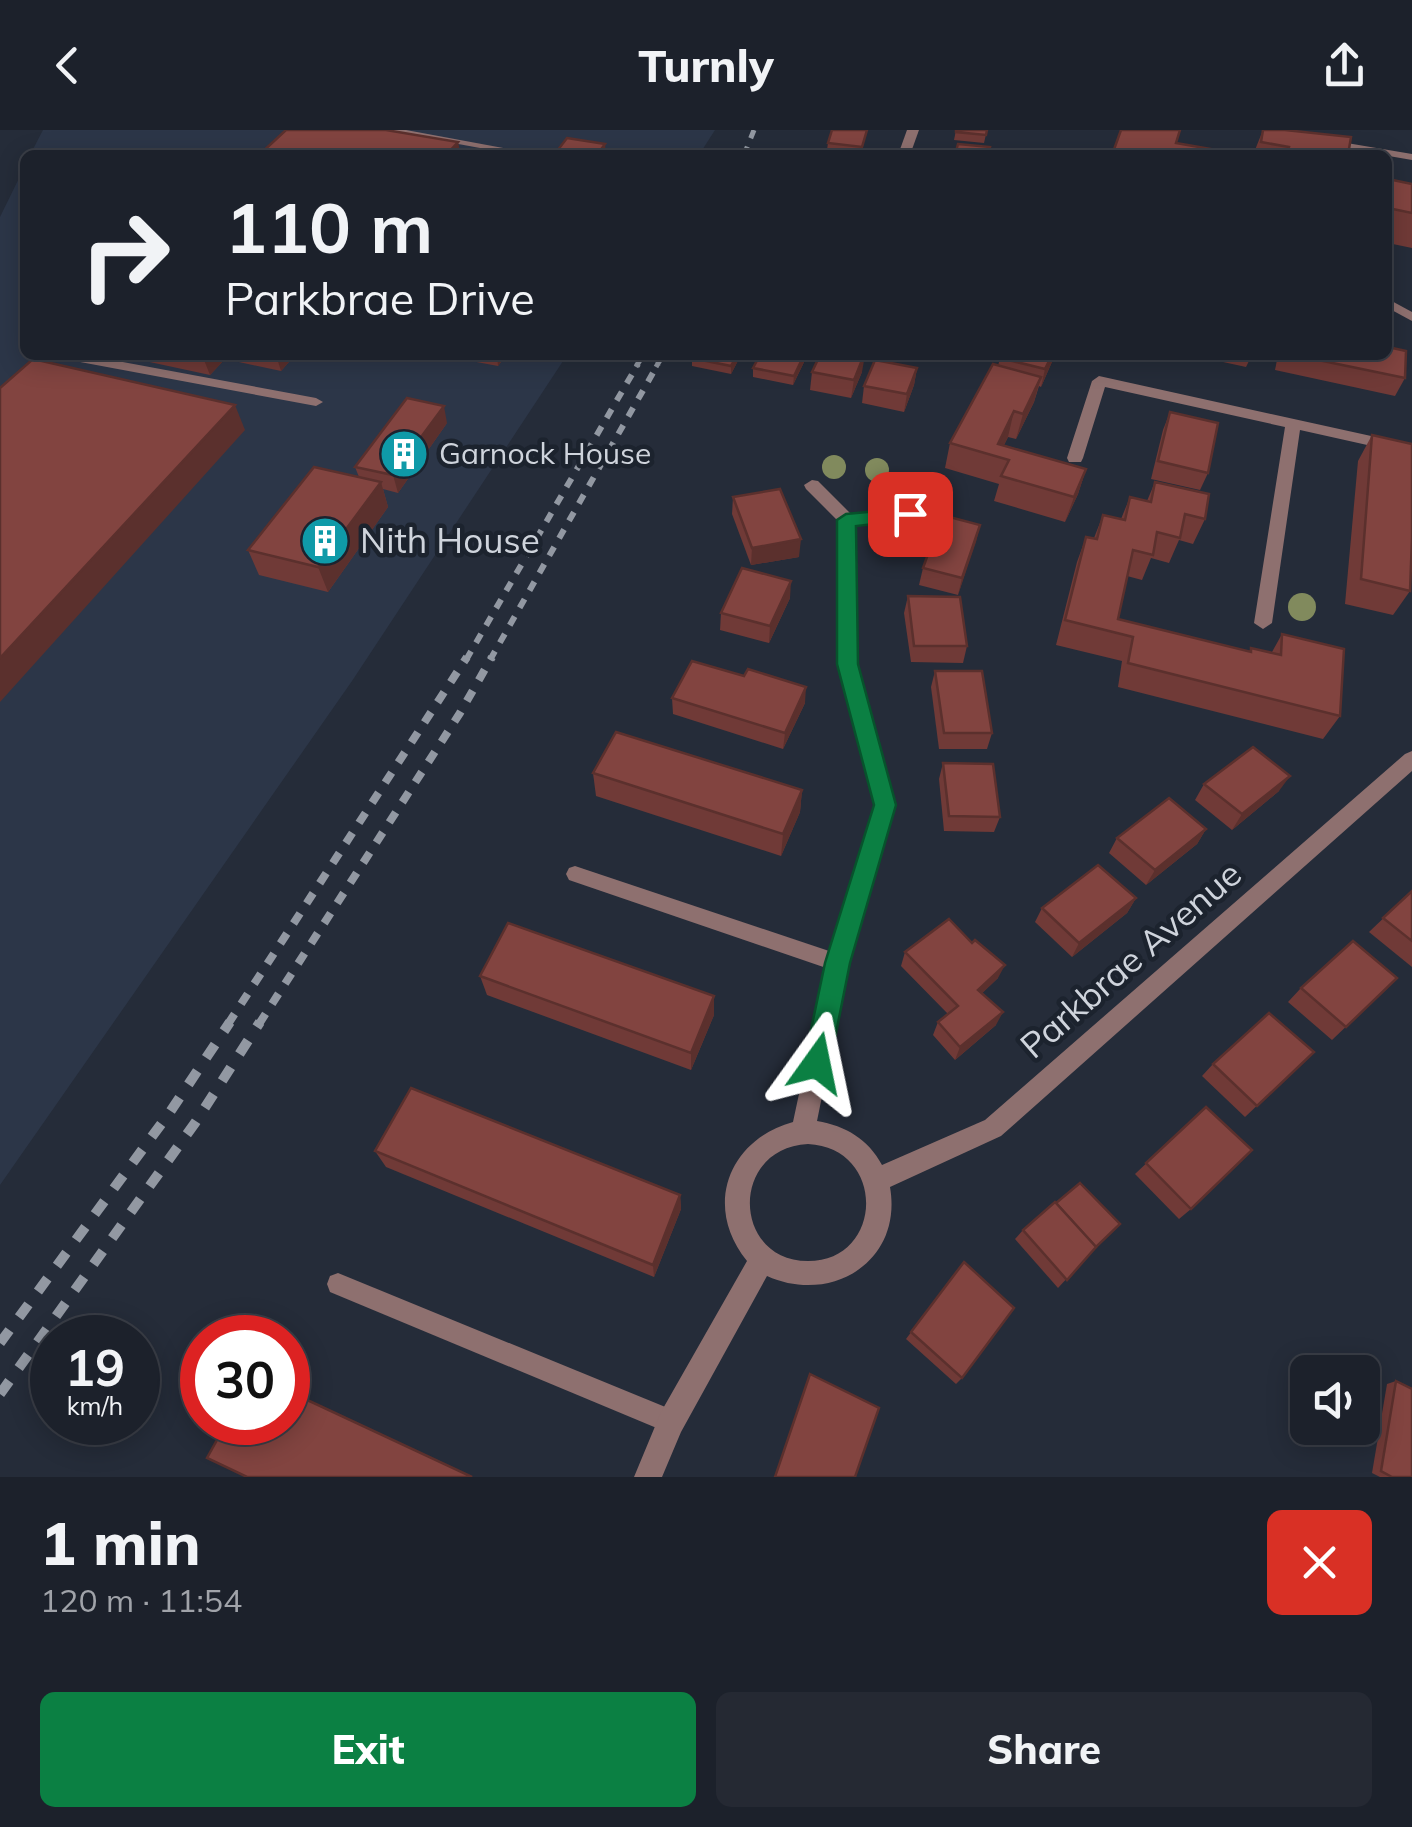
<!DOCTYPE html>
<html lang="en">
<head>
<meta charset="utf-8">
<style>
	:root { --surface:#1c212b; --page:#252933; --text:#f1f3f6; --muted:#a0a3a9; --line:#3a3e47; --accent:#0b8043 }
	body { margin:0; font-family:Mulish,sans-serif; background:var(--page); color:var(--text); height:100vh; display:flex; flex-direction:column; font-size:38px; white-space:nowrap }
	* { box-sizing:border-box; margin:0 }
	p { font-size:32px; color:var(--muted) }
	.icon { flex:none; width:55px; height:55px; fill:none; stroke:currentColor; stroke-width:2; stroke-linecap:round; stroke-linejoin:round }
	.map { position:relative; height:1347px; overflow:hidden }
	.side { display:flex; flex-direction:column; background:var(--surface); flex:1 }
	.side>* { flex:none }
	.guide { position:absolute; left:20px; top:20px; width:1372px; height:210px; border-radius:15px; box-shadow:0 5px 25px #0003,0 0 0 2px var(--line); background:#1c212b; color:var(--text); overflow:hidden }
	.buttons { position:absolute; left:1290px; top:1225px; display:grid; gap:20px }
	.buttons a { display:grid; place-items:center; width:90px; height:90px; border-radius:15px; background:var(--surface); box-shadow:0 5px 25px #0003,0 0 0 2px var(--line); font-size:50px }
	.speed { position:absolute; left:30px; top:1185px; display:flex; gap:20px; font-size:50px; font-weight:700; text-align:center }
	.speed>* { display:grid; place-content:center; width:130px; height:130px; border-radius:50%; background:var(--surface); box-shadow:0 5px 25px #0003,0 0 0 2px var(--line); line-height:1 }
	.speed small { font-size:25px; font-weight:400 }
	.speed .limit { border:15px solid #d22; background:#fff; color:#111 }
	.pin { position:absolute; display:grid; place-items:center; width:85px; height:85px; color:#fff; margin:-42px; border-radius:20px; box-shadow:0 5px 15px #0006 }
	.me { position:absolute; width:110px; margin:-55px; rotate:12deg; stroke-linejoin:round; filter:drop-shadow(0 0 8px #0008) }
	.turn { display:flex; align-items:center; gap:35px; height:210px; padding:0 40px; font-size:45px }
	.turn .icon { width:130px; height:130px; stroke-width:2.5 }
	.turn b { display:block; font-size:70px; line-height:85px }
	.round { display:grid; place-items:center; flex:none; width:105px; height:105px; border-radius:15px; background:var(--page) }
	.overview { display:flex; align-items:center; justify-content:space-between; height:170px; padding:0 40px }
	h1 { font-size:60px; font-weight:800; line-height:75px }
	.cta { display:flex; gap:20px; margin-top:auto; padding:20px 40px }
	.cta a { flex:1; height:115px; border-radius:15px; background:var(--accent); color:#fff; font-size:40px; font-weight:800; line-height:115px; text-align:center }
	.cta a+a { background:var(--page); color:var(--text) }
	header { display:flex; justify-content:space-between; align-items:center; height:130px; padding:0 40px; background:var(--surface); font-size:45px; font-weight:800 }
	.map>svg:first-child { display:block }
	.built { fill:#2c3648 }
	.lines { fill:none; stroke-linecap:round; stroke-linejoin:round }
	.lane { fill:#8e706f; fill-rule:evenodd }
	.street { fill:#8e706f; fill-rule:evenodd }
	.rail-far3 { stroke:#9298a2; stroke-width:5; stroke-dasharray:9 9; stroke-linecap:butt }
	.rail-far2 { stroke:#9298a2; stroke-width:6; stroke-dasharray:10 10; stroke-linecap:butt }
	.rail-far1 { stroke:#9298a2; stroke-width:8; stroke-dasharray:12 12; stroke-linecap:butt }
	.rail { stroke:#9298a2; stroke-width:10; stroke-dasharray:16 16; stroke-linecap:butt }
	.tree { fill:#818a5d }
	.wall { fill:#703a37 }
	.shaded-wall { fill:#5b302d }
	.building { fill:#824440; stroke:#5b302d; stroke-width:2.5 }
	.route { fill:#0b8043; stroke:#07532c; stroke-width:2.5 }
	.labels { text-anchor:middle; stroke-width:9; stroke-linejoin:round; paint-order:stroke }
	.far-poi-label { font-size:30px; fill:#cfd4dc; stroke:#1c232e; text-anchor:start }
	.poi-label { font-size:35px; fill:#cfd4dc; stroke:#1c232e; text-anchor:start }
	.street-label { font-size:35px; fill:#cfd4dc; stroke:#1c232e }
</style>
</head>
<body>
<header><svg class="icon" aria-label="back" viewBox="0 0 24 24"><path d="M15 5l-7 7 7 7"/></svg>Turnly<svg class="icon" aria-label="share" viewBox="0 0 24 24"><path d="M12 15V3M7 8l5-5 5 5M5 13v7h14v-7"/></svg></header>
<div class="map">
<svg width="1412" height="1347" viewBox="0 0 1412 1347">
	<rect width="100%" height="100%" fill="#252c39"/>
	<g class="built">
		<polygon points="43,0 715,0 699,25 30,25"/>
		<polygon points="25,36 25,225 567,225 352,551 0,1055 0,87"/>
	</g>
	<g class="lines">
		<g class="lane">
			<polygon points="382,0 406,0 530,23 518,25"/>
			<polygon points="1329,10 1412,24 1412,30 1325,15 1324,13"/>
			<polygon points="1388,169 1412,182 1412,191 1388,178"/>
			<polygon points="58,225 85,225 316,268 323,272 316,276 64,229"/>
			<polygon points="575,736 838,824 845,827 848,833 845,839 838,842 569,750 566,744 569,738"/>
			<polygon points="338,1143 680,1283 683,1292 680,1301 671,1304 330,1162 327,1154 330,1146"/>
		</g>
		<g class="street">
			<polygon points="907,0 919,0 910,25 898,25"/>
			<polygon points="1099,246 1412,315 1412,325 1300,300 1272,493 1263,499 1254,493 1285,297 1105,257 1083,328 1081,332 1069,332 1067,328 1092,251"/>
			<path d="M 812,350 L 818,351 L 851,384 L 910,378 L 918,384 L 910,390 L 855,395 L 857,534 L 895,675 L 849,833 L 817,991 C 846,996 868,1009 882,1035 L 985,990 L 1405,624 L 1412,621 L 1412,641 L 1001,1006 L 890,1057 C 903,1132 831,1175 767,1146 L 681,1302 L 662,1347 L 634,1347 L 661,1282 L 747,1131 C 703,1077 728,1010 793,992 L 827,833 L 875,675 L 839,534 L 839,392 L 806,359 L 804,355 ZM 808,1014 C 887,1018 884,1131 808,1131 C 732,1131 729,1018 808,1014 Z"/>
		</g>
		<g class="rail-far3">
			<polyline points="744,25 754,0"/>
			<polyline points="636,237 643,225"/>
			<polyline points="656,237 663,225"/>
		</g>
		<g class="rail-far2">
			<polyline points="466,530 638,234"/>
			<polyline points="490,530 658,234"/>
		</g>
		<g class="rail-far1">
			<polyline points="228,894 467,527"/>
			<polyline points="259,894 460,583 492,527"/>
		</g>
		<g class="rail">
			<polyline points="0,1213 170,982 230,892"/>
			<polyline points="0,1264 195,993 260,892"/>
		</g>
	</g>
	<g class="tree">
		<circle cx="834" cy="337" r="12"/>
		<circle cx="877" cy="340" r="12"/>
		<circle cx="1302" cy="477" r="14"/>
	</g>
	<g class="wall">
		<polygon points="867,0 861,25 822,25 827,20 828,13"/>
		<polygon points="956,0 987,0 984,13 954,10"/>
		<polygon points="1263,0 1348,25 1253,25"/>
		<polygon points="1388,49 1412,54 1412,118 1388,113"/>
		<polygon points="117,225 295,225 281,241 225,229 210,245"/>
		<polygon points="439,225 506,225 498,236"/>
		<polygon points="741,225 731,244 692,236 692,228"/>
		<polygon points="760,225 806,225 805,230 793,255 753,247 753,238"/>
		<polygon points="1055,225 1041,257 1039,256 1034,272 1016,309 1008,307 1004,315 1086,339 1078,364 1065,392 994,371 999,354 945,338 950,313 998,236 1000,228"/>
		<polygon points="1191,225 1252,225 1246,237"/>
		<polygon points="1278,225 1388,225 1405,248 1395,266 1275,240"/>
		<polygon points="917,238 914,255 904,282 862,273 864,256"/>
		<polygon points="812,242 862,242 851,268 810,260"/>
		<polygon points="1170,282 1208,343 1200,360 1151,349 1163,300"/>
		<polygon points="447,293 398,363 383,359 388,377 328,462 259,445 248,420 359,347 355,337"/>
		<polygon points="1372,305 1410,461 1393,485 1345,474 1358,331"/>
		<polygon points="1155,352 1205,389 1193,414 1179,410 1169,433 1151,428 1142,450 1127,446 1118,489 1249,522 1251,518 1272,522 1282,504 1340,586 1323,609 1118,557 1122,531 1056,515 1077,432 1086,407 1094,408 1103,385 1121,389 1130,367 1147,371"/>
		<polygon points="733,367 799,427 751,435 732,384"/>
		<polygon points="980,395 958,465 919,455 923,438"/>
		<polygon points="908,466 967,516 963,533 911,532 904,483"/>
		<polygon points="790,468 769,513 720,500 721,483"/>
		<polygon points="935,541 992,603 987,619 939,619 931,557"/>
		<polygon points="672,568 805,573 783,619 673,584"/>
		<polygon points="943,633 1000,687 994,702 944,701 939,649"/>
		<polygon points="593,643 802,660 800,682 781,726 596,666"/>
		<polygon points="1204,654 1279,661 1232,700 1195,670"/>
		<polygon points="1206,699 1197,714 1146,755 1109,723 1117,708"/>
		<polygon points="1412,761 1412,837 1369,802"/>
		<polygon points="1136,768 1127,783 1072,827 1035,792 1042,778"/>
		<polygon points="905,822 998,848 982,863 996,895 955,930 933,905 938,892 948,884 901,836"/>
		<polygon points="480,846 714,885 691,940 487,865"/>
		<polygon points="1397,848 1332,910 1288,872 1301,858"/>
		<polygon points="1314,922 1245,987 1202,946 1213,934"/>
		<polygon points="1206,977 1191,1079 1179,1089 1135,1044"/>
		<polygon points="375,1021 680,1065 681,1079 654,1147 386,1037"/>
		<polygon points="1023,1100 1096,1117 1058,1158 1015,1109"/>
		<polygon points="964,1132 962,1248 956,1254 906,1209"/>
		<polygon points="1396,1251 1412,1347 1380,1347 1372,1343 1387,1254"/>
	</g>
	<g class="shaded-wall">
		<polygon points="458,12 461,25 446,25"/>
		<polygon points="605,14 606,25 597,25"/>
		<polygon points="202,225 223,225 225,229 210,245"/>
		<polygon points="276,225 295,225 281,241"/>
		<polygon points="497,225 506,225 498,236"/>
		<polygon points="737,225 741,225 731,244 731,236"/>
		<polygon points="804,225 806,225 805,230 793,255 794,246"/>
		<polygon points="865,225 862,242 851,268 854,250"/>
		<polygon points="1052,225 1055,225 1041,257 1045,239"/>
		<polygon points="917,238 914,255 904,282 907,264"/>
		<polygon points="1041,247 1034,272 1016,309 1023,284"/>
		<polygon points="235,275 245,300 0,572 0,528"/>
		<polygon points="444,276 447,293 398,363 393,345"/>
		<polygon points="1014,281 1008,307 998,327 998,314"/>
		<polygon points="1086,339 1078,364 1065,392 1074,367"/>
		<polygon points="381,352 388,377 328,462 318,437"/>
		<polygon points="980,395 976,412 958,465 962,448"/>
		<polygon points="801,409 799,427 751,435 752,418"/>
		<polygon points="791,451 790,468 769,513 770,496"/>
		<polygon points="806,557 805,573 783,619 785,603"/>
		<polygon points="1290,646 1279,661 1232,700 1242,684"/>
		<polygon points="802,660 800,682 781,726 783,704"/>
		<polygon points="1206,699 1197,714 1146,755 1155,740"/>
		<polygon points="1136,768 1127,783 1072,827 1079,813"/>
		<polygon points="1005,835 998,848 972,873 978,860"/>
		<polygon points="714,866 714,885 691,940 691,923"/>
		<polygon points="1003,882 996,895 955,930 960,917"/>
		<polygon points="680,1065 681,1079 654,1147 653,1135"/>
	</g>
	<g class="building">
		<polygon points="286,0 386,0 458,12 446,25 259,25"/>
		<polygon points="832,0 867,0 862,17 828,13"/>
		<polygon points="956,0 987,0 986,5 956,2"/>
		<polygon points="1121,0 1180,0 1176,13 1245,25 1112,25"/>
		<polygon points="1263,0 1285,0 1351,7 1348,25 1287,25 1289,17 1261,12"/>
		<polygon points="567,8 605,14 597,25 554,25"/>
		<polygon points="958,14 990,17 988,25 955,25"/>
		<polygon points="824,20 858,24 858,25 822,25"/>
		<polygon points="1388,49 1412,54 1412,83 1388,78"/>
		<polygon points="1388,217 1406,221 1405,248 1294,225 1388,225"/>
		<polygon points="693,225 737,225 731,236 692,228"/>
		<polygon points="760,225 804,225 794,246 753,238"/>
		<polygon points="820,225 864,225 854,250 812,242"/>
		<polygon points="1002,225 1052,225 1045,239 1000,228"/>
		<polygon points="33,229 235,275 0,528 0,258"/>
		<polygon points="875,230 917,238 907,264 864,256"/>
		<polygon points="993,234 1041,247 1023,284 1014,281 998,314 1086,339 1074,367 1001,346 1009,330 950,313"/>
		<polygon points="407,268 444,276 393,345 355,337"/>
		<polygon points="1170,282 1218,293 1208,343 1158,331"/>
		<polygon points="1372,305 1412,314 1412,408 1410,461 1361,449"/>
		<polygon points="314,337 381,352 318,437 248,420"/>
		<polygon points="1155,352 1209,364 1205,389 1185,384 1180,408 1157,402 1153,425 1133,420 1118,489 1251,522 1251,518 1281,525 1282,504 1344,519 1340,586 1128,533 1133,507 1065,490 1086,407 1097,409 1103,385 1125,390 1130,367 1151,372"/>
		<polygon points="780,359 801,409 752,418 733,367"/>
		<polygon points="942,385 980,395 962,448 923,438"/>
		<polygon points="742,438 791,451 770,496 721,483"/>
		<polygon points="908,466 960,467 967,516 914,516"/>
		<polygon points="692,531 744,546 748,539 806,557 785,603 672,568"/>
		<polygon points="935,541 982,541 992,603 944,603"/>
		<polygon points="616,602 802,660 783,704 593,643"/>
		<polygon points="1253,617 1290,646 1242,684 1204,654"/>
		<polygon points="943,633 993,634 1000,687 949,686"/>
		<polygon points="1169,668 1206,699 1155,740 1117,708"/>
		<polygon points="1098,735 1136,768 1079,813 1042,778"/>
		<polygon points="1412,761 1412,811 1383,788"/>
		<polygon points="949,789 972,813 975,810 1005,835 978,860 1003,882 960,917 938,892 958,876 905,822"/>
		<polygon points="508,793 714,866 691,923 480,846"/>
		<polygon points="1353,811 1397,848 1346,897 1301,858"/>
		<polygon points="1269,883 1314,922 1257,976 1213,934"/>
		<polygon points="411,958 680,1065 653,1135 375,1021"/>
		<polygon points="1206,977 1252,1020 1191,1079 1146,1033"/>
		<polygon points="1080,1053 1120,1094 1096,1117 1056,1073"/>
		<polygon points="1055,1072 1096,1117 1067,1150 1023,1100"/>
		<polygon points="964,1132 1014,1178 962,1248 911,1202"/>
		<polygon points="810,1244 879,1278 855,1347 775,1347"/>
		<polygon points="1396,1251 1412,1259 1412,1347 1392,1347 1381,1341"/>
		<polygon points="288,1261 472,1347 247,1347 207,1328 227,1292 288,1292"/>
	</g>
	<polygon class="route" points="910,378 920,384 917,389 856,396 858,534 896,675 850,833 830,933 826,942 817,946 808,942 804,933 825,833 874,675 837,534 837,390 846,384"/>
	<defs>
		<g id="building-disc" transform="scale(2.5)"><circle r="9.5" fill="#0f9aa8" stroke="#1c232e"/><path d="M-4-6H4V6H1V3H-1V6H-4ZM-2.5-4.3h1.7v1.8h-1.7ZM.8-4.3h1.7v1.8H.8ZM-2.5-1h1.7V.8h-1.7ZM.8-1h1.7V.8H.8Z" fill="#fff"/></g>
	</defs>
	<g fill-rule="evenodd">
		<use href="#building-disc" x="404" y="324"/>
		<use href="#building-disc" x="325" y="411"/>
	</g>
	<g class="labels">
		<g class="far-poi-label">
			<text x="439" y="334">Garnock House</text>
		</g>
		<g class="poi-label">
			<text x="360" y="423">Nith House</text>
		</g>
		<g class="street-label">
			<text transform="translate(1131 830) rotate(-41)" y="12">Parkbrae Avenue</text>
		</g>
	</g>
</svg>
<div class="buttons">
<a><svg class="icon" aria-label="sound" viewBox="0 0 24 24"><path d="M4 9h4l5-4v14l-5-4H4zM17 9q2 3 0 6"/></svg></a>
</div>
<div class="speed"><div>19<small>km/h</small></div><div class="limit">30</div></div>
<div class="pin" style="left:910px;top:384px;background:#d93025"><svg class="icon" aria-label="arrive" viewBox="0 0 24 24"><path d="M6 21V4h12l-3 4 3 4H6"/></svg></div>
<svg class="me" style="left:817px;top:933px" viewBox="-20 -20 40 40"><path d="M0-17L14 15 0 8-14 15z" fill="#0b8043" stroke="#fff" stroke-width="4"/></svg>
<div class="guide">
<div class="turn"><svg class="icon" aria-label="right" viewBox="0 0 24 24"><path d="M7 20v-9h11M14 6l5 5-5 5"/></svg><div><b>110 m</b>Parkbrae Drive</div></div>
</div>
</div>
<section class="side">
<div class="overview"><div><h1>1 min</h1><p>120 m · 11:54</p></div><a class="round" style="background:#d93025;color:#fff"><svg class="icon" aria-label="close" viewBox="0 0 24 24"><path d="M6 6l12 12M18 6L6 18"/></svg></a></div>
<div class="cta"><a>Exit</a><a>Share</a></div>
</section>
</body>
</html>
